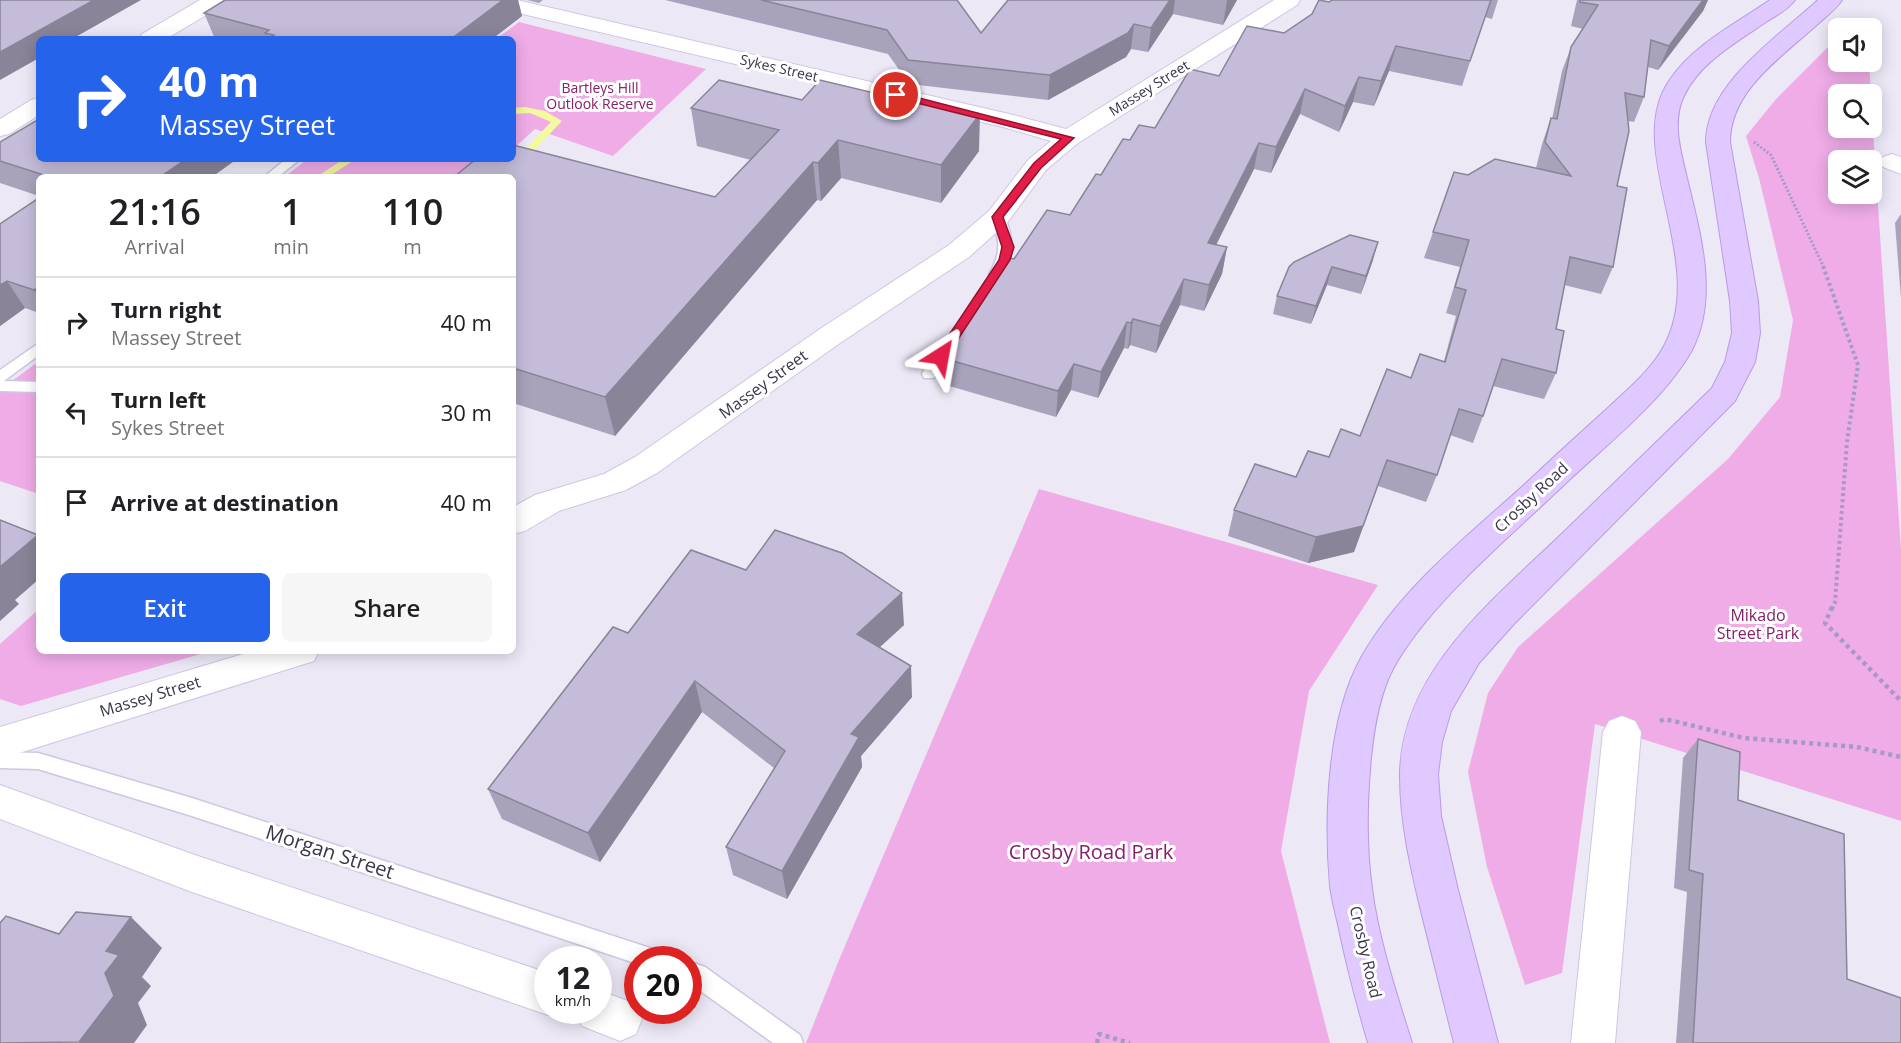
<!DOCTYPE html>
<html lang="en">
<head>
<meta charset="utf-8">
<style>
	:root { --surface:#fff; --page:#f6f6f6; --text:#202124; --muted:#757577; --line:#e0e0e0; --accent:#2563eb }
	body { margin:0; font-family:"Open Sans",sans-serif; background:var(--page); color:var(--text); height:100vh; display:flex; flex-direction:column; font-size:22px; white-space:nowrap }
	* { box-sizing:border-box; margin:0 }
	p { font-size:20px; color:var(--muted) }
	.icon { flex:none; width:33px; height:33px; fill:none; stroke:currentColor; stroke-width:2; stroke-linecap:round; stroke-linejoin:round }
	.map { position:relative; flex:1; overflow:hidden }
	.sheet { position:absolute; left:36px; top:174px; width:480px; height:480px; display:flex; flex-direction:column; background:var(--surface); border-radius:9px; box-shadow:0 3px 15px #0003 }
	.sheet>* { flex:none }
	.guide { position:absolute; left:36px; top:36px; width:480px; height:126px; border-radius:9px; box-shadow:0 3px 15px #0003; background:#2563eb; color:#fff; overflow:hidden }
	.controls { position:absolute; left:1828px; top:18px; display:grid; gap:12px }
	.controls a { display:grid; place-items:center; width:54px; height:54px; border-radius:9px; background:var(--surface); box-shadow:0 3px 15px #0003; font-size:30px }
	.speed { position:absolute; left:534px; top:946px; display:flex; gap:12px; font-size:30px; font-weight:700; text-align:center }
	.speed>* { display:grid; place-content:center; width:78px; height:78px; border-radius:50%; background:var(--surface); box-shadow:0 3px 15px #0003; line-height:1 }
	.speed small { font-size:15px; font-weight:400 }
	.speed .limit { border:9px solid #d22; background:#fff; color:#111 }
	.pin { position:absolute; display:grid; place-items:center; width:51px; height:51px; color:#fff; margin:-26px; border:3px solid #fff; border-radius:50%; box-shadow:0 2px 6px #0007 }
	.me { position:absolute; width:66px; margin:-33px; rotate:34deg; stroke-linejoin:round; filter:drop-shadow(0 0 4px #0008) }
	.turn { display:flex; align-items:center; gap:21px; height:126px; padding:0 24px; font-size:27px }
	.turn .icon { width:78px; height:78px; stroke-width:2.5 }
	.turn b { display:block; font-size:42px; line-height:51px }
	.eta { display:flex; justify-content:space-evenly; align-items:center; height:102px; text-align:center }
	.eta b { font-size:36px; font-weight:600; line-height:42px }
	.button { display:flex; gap:12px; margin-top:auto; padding:12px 24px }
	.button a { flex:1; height:69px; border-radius:9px; background:var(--accent); color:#fff; font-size:24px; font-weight:600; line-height:69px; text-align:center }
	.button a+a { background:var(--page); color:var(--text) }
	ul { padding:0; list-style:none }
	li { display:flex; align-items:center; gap:18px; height:90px; padding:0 24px; border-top:2px solid var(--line) }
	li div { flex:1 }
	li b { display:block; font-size:22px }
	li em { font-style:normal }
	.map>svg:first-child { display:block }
	.green { fill:#eface7; fill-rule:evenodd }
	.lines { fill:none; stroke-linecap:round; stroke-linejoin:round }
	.stream { fill:#f2f99e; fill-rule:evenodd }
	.lane-casing { stroke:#cfc6e1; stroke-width:3 }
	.street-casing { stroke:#cfc6e1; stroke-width:2 }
	.secondary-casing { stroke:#b99ae7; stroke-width:2 }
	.path-far2 { stroke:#a799c6; stroke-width:3; stroke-dasharray:2 2; stroke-linecap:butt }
	.path-far1 { stroke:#a799c6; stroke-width:4; stroke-dasharray:3 3; stroke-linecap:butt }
	.path { stroke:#a799c6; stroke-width:4.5; stroke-dasharray:4 4; stroke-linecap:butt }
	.lane { fill:#fff; fill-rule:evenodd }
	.street { fill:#fff; fill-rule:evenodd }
	.secondary { fill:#e0c9ff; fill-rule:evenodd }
	.wall { fill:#a9a2bb }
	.shaded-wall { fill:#898498 }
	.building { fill:#c4bcd9; stroke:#898498; stroke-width:1.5 }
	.route { fill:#e11d48; stroke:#92132f; stroke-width:1.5 }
	.labels { text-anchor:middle; stroke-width:6; stroke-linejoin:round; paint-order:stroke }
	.far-street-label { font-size:14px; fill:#3b354a; stroke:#fff }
	.far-park-label { font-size:14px; fill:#842168; stroke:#fff }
	.street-label { font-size:16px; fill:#3b354a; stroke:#fff }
	.park-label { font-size:16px; fill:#842168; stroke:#fff }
	.near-street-label { font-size:20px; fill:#3b354a; stroke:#fff }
	.near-park-label { font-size:20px; fill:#842168; stroke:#fff }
</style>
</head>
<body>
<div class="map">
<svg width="1901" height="1043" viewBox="0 0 1901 1043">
	<rect width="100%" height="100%" fill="#ede8f6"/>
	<g class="green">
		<polygon points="519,22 706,69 613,156 535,129 513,149 513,39 496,39"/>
		<path d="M 1839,36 L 1839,62 L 1869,62 L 1871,94 L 1839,94 L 1839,128 L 1872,128 L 1872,115 L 1901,550 L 1901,821 L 1595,724 L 1562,973 L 1525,985 L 1487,867 L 1468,772 L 1488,693 L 1518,647 L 1728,459 L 1780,397 L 1793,320 L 1759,178 L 1746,136 L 1777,98 ZM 1839,160 L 1872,160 L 1872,194 L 1839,194 Z"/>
		<polygon points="308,159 501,159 480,177 284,177"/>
		<polygon points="39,361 39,494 0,481 0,390"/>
		<polygon points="1039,489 1378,585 1309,691 1281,851 1330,1043 806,1043 839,960"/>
		<polygon points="39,609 39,651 211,651 21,706 0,699 0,644"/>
	</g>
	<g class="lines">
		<g class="stream">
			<polygon points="525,107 545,111 562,121 509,177 498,177 551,122 530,113 513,114 513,108"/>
			<polygon points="344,159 356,159 328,177 316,177"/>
		</g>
		<g class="lane-casing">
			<g id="lane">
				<polygon points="286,159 300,159 278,177 264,177"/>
				<path d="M 998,213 L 1005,217 C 1014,241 1015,255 1001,277 L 996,278 L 989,274 C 1002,253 1000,239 991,217 Z"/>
				<polygon points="951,336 958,341 934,378 924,378 922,374 924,370 946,338"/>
				<polygon points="39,343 39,355 4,381 39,382 39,392 0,391 0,370"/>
				<polygon points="0,752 38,753 192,798 656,950 664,953 667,960 638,960 638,964 192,816 38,769 0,768"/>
				<polygon points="688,961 705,967 800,1035 803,1043 773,1043 688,982"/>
			</g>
		</g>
		<g class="street-casing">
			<g id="street">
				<polygon points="200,0 226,0 223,5 166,39 139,39 142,34"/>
				<polygon points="478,0 517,0 1009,114 1066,129 1274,0 1300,0 1297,5 1078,143 1046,170 1007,223 969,257 840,343 657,473 626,490 559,511 525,531 513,534 513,507 535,495 604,474 635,457 820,329 949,245 989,211 1028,160 1051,141 1003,127 489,6 481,5"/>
				<polygon points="39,98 39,115 9,134 0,136 0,119 31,100"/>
				<polygon points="1892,154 1901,157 1901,174 1883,167 1879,162 1883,157"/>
				<polygon points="253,651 319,651 314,661 0,759 0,727"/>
				<polygon points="1622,716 1635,721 1641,732 1615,1043 1571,1043 1603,732 1609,721"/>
				<polygon points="0,785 192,854 548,973 548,1011 559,1011 548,1015 192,892 0,819"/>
				<polygon points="598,990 636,1004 642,1019 636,1034 620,1041 582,1026 575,1011 598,1011"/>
			</g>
		</g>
		<g class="secondary-casing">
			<g id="secondary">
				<path d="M 1770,0 L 1795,0 C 1788,10 1775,16 1766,22 C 1737,42 1699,63 1684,96 C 1672,120 1680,149 1686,174 C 1699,229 1720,296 1692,350 C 1665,399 1606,445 1565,484 C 1511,536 1428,604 1393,669 C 1379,696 1374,728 1371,758 C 1367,801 1366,846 1372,888 C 1378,938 1397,995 1412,1043 L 1368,1043 C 1357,1005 1347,968 1339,929 C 1336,915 1332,901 1330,886 C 1324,817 1327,718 1362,656 C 1404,583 1477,529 1537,473 C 1561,450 1586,428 1610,406 C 1629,388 1652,369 1664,346 C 1710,261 1622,150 1669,81 C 1693,45 1735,24 1770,0 Z"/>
				<path d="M 1818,0 L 1842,0 C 1836,9 1827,16 1819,23 C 1784,55 1730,90 1730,142 L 1758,301 L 1760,333 L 1755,362 L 1735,401 L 1514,624 L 1479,663 L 1451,711 L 1442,742 L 1438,774 L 1441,816 L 1458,890 L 1498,1043 L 1454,1043 C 1443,1000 1433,958 1422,915 C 1411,870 1400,823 1400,776 C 1400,668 1502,593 1572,524 C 1618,479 1665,434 1712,388 L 1725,362 L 1732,333 L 1730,301 L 1706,142 C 1706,84 1779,36 1818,0 Z"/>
			</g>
		</g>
		<polyline class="path-far2" points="1754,142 1771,155 1824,268"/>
		<polyline class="path-far1" points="1823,266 1858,365 1847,442 1835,602 1832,609"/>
		<g class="path">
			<polyline points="1832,607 1825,623 1901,701"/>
			<polyline points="1660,721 1665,719 1744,738 1857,747 1901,757"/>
			<polyline points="1097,1043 1099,1034 1130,1043"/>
		</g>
		<use href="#lane" class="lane"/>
		<use href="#street" class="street"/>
		<use href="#secondary" class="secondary"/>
	</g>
	<g class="wall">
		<polygon points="225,0 518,0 522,16 492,39 215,39 204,13"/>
		<polygon points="527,0 543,0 539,3"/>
		<polygon points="665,0 957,0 981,33 1008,0 1237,0 1223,25 1173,14 1148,52 1131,49 1126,57 1048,100 909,84 888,54"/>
		<polygon points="1332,0 1498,0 1492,19 1485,17 1462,86 1389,71 1374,106 1353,102 1339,132 1300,114 1271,173 1254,169 1216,245 1227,247 1222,274 1204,311 1180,305 1156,353 1130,345 1128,349 1124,348 1098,398 1071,390 1056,417 939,383 939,357 1014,259 1070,215 1101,175 1130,140 1155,128 1219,76"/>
		<polygon points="1577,0 1708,0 1703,11 1658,70 1648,67 1644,97 1634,122 1628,121 1617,186 1613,267 1601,294 1564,285 1556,329 1556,373 1544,399 1493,386 1483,416 1473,443 1450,435 1437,475 1426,502 1378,486 1354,552 1308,563 1228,536 1234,510 1296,477 1329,457 1360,436 1411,378 1444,361 1456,316 1446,313 1460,267 1424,258 1433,232 1468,175 1536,168 1542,144 1551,118 1552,119 1562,71 1571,47 1583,29 1571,26"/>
		<polygon points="691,108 979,151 941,203 841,178 821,201 817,200 615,436 513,403 513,177 715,197 751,160 697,146"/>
		<polygon points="0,142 212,177 39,177 39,196 0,183"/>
		<polygon points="39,198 39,313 25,308 0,326 0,224"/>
		<polygon points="1901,214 1901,298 1895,223"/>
		<polygon points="1373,260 1361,294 1327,285 1311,324 1273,314 1277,296 1289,267"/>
		<polygon points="746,570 904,625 879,648 912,697 861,756 862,767 787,899 733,875 726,847 774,768 702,712 600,862 502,819 488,789 628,633"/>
		<polygon points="1698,739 1738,800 1847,979 1901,1043 1676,1043 1687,892 1674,888 1683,758"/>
	</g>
	<g class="shaded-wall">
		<polygon points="94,0 141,0 72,39 39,39 39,58 0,80 0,52"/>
		<polygon points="503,0 518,0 522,16 492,39 451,39"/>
		<polygon points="1170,0 1175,0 1173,14 1148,52 1151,28"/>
		<polygon points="1227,0 1237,0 1223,25 1227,1"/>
		<polygon points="1703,0 1708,0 1703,11 1658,70 1669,46"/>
		<polygon points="1134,24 1131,49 1126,57 1048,100 1050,75"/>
		<polygon points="1396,46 1389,71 1374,106 1381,81"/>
		<polygon points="1359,77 1353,102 1339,132 1345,106"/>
		<polygon points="1305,89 1300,114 1271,173 1276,147"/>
		<polygon points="980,114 979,151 941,203 941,165"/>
		<polygon points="838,140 841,178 821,201 818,163"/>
		<polygon points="1259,143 1254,169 1204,269 1208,243"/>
		<polygon points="186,159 237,159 212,177 160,177"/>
		<polygon points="813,162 817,200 615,436 605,397"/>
		<polygon points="1378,242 1373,260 1361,294 1366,276"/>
		<polygon points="1227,247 1222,274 1204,311 1209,285"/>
		<polygon points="1332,267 1327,285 1311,324 1316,306"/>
		<polygon points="1184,279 1180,305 1156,353 1160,326"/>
		<polygon points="7,281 25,308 0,326 0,285"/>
		<polygon points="39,287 39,298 34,290"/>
		<polygon points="1133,319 1130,345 1128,349 1131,323"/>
		<polygon points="1127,322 1124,348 1098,398 1101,372"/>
		<polygon points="1074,364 1071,390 1056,417 1058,391"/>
		<polygon points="1387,460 1354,552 1308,563 1316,537"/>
		<polygon points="38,535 39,537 39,579 15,600 19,604 0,621 0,567"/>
		<polygon points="902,593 904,625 859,666 857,634"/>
		<polygon points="911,666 912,697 861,756 862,767 787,899 782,871 851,734"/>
		<polygon points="695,681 702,712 600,862 588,833"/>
		<polygon points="131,917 162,948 142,977 151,986 138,1003 147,1025 134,1043 80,1043 79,1042 105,973 106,951"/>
	</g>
	<g class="building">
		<polygon points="0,0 94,0 0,52"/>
		<polygon points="225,0 503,0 451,39 268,39 274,35 265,33 269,30 204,13"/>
		<polygon points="761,0 957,0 981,33 1008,0 1170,0 1151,28 1134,24 1128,33 1050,75 908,60 887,30"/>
		<polygon points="1319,0 1329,2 1332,0 1491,0 1470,61 1396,46 1381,81 1359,77 1345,106 1305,89 1276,147 1259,143 1208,243 1227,247 1209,285 1184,279 1160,326 1133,319 1131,323 1127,322 1101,372 1074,364 1058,391 939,357 1005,257 1014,259 1047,210 1070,215 1096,174 1101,175 1123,139 1130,140 1139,125 1155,128 1190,69 1219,76 1247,26 1284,33 1312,14"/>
		<polygon points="1580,0 1703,0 1669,46 1651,40 1644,97 1625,93 1629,131 1617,186 1627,188 1613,267 1570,257 1556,329 1564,331 1556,373 1502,359 1483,416 1459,409 1437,475 1387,460 1363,526 1316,537 1234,510 1255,464 1296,477 1308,451 1329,457 1341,429 1360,436 1387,369 1411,378 1420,354 1445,362 1466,290 1455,287 1469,240 1433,232 1454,172 1468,175 1495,159 1571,176 1545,142 1551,118 1557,119 1571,47 1598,5 1580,2"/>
		<polygon points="719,80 802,100 820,80 874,93 877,90 980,114 941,165 838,140 818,163 813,162 605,397 513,368 513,177 454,177 476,159 513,159 513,145 715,197 779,130 691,108"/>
		<polygon points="39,119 39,159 186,159 160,177 146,177 141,175 138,177 50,177 0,161 0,142"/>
		<polygon points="39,198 39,287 34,290 7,281 0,285 0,224"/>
		<polygon points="1350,235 1378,242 1366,276 1332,267 1316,306 1277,296 1289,267 1294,262"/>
		<polygon points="0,520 38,535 0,567"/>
		<polygon points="775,530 842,553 902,593 857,634 911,666 851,734 859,737 782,871 726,847 785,751 695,681 588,833 488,789 613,627 628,633 691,550 746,570"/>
		<polygon points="1698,739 1740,752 1738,800 1844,834 1847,979 1901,998 1901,1043 1693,1043 1703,874 1689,870"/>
		<polygon points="76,912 131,917 106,951 119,955 105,973 114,996 79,1042 0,1043 0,923 6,916 59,934"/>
	</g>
	<polygon class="route" points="896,92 1074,138 1041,168 1003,217 1014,247 1010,260 945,359 941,360 935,356 999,260 1002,247 992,217 1034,163 1061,139 893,97 891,95"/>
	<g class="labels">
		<g class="far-street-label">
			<text transform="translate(779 68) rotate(13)" y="5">Sykes Street</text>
			<text transform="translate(1149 88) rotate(-32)" y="5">Massey Street</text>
		</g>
		<g class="far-park-label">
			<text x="600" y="93">Bartleys Hill<tspan x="600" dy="16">Outlook Reserve</tspan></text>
		</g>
		<g class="street-label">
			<text transform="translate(763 384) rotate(-36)" y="6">Massey Street</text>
			<text transform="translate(1531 497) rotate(-43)" y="6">Crosby Road</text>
			<text transform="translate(150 696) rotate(-17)" y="6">Massey Street</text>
			<text transform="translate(1366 952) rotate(77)" y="6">Crosby Road</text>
		</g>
		<g class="park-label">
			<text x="1758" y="621">Mikado<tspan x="1758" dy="18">Street Park</tspan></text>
		</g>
		<g class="near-street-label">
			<text transform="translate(330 852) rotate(18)" y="7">Morgan Street</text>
		</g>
		<g class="near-park-label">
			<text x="1091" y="859">Crosby Road Park</text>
		</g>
	</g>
</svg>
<div class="controls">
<a><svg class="icon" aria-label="sound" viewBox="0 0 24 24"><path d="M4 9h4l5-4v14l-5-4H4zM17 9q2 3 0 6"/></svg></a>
<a><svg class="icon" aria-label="search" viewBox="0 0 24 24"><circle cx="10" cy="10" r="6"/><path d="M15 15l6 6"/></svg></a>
<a><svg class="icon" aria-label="layers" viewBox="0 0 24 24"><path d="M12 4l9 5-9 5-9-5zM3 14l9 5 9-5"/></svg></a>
</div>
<div class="speed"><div>12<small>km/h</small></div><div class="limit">20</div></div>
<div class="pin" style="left:896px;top:95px;background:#d93025"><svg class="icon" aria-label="arrive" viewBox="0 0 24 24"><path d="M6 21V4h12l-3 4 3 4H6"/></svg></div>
<svg class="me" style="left:941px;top:356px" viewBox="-20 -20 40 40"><path d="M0-17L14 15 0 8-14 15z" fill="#e11d48" stroke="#fff" stroke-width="4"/></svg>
<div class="guide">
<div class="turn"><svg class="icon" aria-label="right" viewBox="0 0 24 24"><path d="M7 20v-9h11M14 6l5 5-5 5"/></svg><div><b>40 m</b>Massey Street</div></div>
</div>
<section class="sheet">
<div class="eta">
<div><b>21:16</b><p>Arrival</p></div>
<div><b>1</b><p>min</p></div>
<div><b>110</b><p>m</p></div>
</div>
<ul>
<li><svg class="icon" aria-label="right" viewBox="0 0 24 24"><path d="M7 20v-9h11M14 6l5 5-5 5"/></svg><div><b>Turn right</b><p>Massey Street</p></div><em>40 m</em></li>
<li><svg class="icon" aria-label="left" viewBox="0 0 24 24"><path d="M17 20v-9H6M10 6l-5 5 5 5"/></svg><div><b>Turn left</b><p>Sykes Street</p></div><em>30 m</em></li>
<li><svg class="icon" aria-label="arrive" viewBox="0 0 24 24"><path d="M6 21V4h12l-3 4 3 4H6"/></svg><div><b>Arrive at destination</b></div><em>40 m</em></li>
</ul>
<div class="button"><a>Exit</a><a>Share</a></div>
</section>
</div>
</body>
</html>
